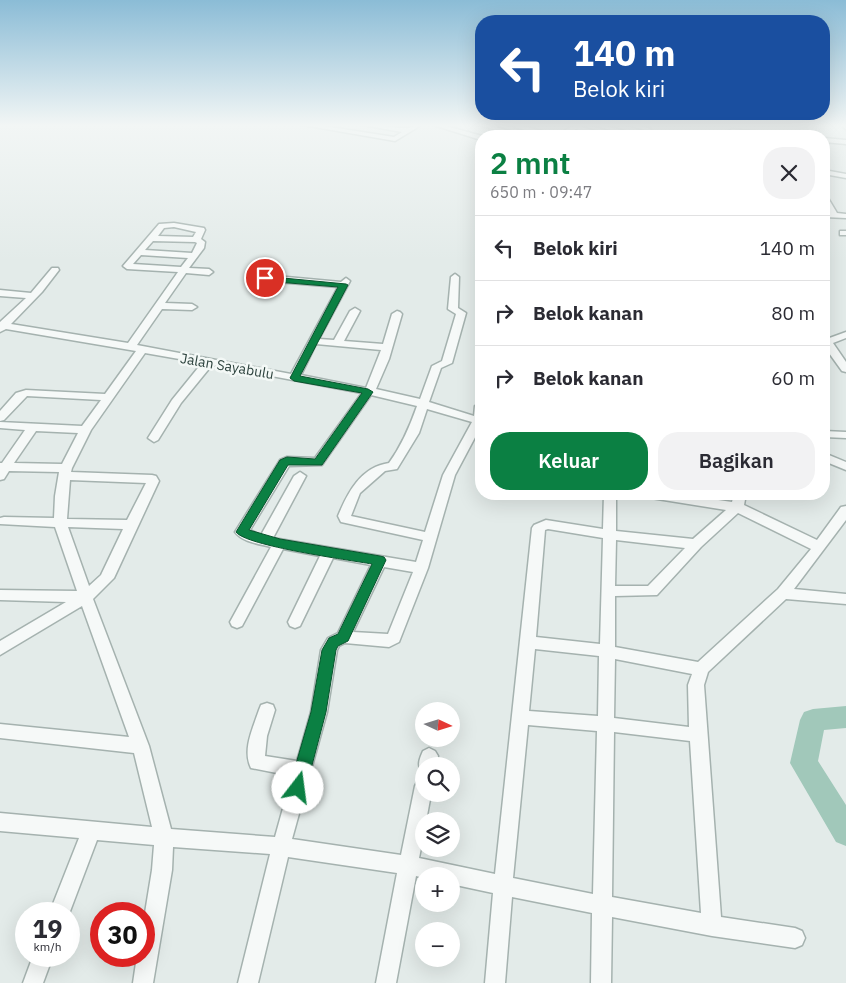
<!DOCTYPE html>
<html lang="id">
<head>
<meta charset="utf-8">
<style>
	:root { --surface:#fff; --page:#f2f2f3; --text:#2b2b33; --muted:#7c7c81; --line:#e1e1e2; --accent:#0b8043 }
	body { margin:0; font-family:"IBM Plex Sans",sans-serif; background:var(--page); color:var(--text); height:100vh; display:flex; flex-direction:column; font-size:19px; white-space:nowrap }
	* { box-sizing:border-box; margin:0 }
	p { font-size:16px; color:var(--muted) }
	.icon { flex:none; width:28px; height:28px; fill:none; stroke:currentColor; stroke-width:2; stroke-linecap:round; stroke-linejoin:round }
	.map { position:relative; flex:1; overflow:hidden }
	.panel { position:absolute; left:475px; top:130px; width:355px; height:370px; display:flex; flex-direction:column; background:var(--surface); border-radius:20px; box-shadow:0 5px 20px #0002 }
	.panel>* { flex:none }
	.guide { position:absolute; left:475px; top:15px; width:355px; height:105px; border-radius:20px; box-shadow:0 5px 20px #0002; background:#1a4fa0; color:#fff; overflow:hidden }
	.needle { width:32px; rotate:94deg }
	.fabs { position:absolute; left:415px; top:702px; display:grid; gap:10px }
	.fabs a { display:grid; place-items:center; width:45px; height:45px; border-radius:50%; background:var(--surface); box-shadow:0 5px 20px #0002; font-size:25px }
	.speed { position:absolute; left:15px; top:902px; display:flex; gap:10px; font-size:25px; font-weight:700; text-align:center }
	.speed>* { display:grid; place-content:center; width:65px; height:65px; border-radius:50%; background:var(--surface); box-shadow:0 5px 20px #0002; line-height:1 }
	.speed small { font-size:12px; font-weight:400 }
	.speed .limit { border:8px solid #d22; background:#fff; color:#111 }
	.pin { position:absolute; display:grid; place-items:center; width:42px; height:42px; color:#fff; margin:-21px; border:2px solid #fff; border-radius:50%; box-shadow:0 1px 5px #0007 }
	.me { position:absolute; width:55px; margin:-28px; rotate:15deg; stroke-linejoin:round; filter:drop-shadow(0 0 4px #0008) }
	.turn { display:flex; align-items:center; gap:18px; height:105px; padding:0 15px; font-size:22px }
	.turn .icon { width:65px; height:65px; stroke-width:2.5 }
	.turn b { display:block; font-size:35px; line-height:42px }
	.round { display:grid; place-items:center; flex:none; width:52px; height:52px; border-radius:20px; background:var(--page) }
	.overview { display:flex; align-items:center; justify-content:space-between; height:85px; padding:0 15px }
	h1 { font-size:30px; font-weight:600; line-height:38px; color:var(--accent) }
	.cta { display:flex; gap:10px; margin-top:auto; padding:10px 15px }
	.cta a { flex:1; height:58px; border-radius:20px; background:var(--accent); color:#fff; font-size:20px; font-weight:600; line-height:58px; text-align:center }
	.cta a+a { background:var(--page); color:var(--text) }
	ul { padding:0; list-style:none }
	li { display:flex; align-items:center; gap:15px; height:65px; padding:0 15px; border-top:1px solid var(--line) }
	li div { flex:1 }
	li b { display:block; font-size:19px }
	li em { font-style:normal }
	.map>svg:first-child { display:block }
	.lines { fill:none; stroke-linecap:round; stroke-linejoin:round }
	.river { fill:#a1c8ba; fill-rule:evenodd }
	.minor-casing { stroke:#a5b2af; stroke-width:3 }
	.minor { fill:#f6f9f8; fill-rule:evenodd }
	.route { fill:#0b8043; stroke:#07532c }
	.labels { text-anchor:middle; stroke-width:5; stroke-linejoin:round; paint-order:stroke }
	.street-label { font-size:14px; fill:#2c423d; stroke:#f3f8f6 }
</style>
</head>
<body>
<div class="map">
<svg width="846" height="983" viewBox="0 0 846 983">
	<rect width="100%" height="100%" fill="#e3ebe9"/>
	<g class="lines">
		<polygon class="river" points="846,706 846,728 824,730 818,761 846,805 846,846 836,842 790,763 800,720 804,712 813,709"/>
		<g class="minor-casing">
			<g id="minor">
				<path d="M 297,124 L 311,124 L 394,137 L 402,132 L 357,124 C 373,123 388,128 405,128 C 411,129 416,124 423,124 L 395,141 Z"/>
				<polygon points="430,124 439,124 482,136 481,140"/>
				<polygon points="475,124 485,124 527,136 518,136"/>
				<polygon points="516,124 556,135 577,124 585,124 581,127 605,134 602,136 576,129 565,134 567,136 548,136 514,127"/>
				<polygon points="590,124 600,124 631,133 629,136 623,136 624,134"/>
				<polygon points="625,124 635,124 651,129 648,131"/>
				<polygon points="843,124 846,124 846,129 843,127"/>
				<polygon points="732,129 782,134 785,136 733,133 733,136 727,136 727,132"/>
				<polygon points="824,138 846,140 846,144 824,142"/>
				<polygon points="824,170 846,174 846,178 824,174"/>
				<polygon points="824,198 828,198 837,213 846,214 846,218 824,217 824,213 829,213 824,204"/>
				<path d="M 174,223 L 204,228 L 205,230 L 201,239 L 205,242 L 204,248 L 189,268 L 209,269 L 213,272 L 209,275 L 186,273 L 165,303 L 192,304 L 197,307 L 192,310 L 162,309 L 137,345 L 291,374 L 338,287 L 265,281 L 261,278 L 265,275 L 341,282 L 346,278 L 350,281 L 319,339 L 334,340 L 350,311 L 355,308 L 360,311 L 344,341 L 383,344 L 392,314 L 397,311 L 400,312 L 402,314 L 389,359 L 376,389 L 420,399 L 432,366 L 442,361 L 456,314 L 448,309 L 451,277 L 455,274 L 459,277 L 458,308 L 466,313 L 452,363 L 441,368 L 429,402 L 474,416 L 475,406 L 481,403 L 481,426 L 455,475 L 428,568 L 399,642 L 389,647 L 345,643 L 339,646 L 337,650 L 327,712 L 292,839 L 401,855 L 415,786 L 418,780 L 424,778 L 424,794 L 431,794 L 426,821 L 424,821 L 424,833 L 419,858 L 495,874 L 532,528 L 534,525 L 546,520 L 603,529 L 604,494 L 616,494 L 616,531 L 693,539 L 726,510 L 651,498 L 647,497 L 645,494 L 677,494 L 732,502 L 734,494 L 746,494 L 744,505 L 817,540 L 841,507 L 846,506 L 846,520 L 794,589 L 846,594 L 846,604 L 786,599 L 708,672 L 704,685 L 721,917 L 795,928 L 802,931 L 805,938 L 802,945 L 795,948 L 712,936 L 612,917 L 611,983 L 591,983 L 592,913 L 512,897 L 505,983 L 485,983 L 493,893 L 451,884 L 451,876 L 424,876 L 424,878 L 416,876 L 396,983 L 376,983 L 397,873 L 288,857 L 258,983 L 238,983 L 270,854 L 173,847 L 172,870 L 153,983 L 133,983 L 137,956 L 144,956 L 144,919 L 152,870 L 154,845 L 97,840 L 69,914 L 49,914 L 79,838 L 0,831 L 0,813 L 152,827 L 134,753 L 0,738 L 0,724 L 129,737 L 82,606 L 0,655 L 0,641 L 66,602 L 0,600 L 0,590 L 77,591 L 55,527 L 0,524 L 0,518 L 4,517 L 54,518 L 55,496 L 59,472 L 9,471 L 4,479 L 0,480 L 0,463 L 2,463 L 25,430 L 0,428 L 0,422 L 82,426 L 101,400 L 27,396 L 4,420 L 0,421 L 0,411 L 16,393 L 26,390 L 105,394 L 136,351 L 6,329 L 0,332 L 0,322 L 26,298 L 0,296 L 0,290 L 31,293 L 52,268 L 58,268 L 59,270 L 42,292 L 11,324 L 128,343 L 178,272 L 127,269 L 123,266 L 159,224 ZM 174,227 L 196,232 L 193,237 L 158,236 L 164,228 ZM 153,241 L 195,242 L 197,243 L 192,253 L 145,250 ZM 141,255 L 188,258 L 181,267 L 133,264 ZM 316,344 L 381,350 L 366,388 L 301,375 ZM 145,353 L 202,363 L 172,400 L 148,438 L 154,442 L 158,440 L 181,403 L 212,365 L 362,393 L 315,458 L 287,457 L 280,460 L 235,532 C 242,542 260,544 271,547 L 230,622 L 232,626 L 237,628 L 242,626 L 283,549 L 320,556 L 288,622 L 290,626 L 295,628 L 300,626 L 333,558 L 371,565 L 338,633 L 328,638 L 321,650 L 311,712 L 297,761 L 265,756 L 267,736 L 275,710 L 273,705 L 267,703 L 261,705 L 259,710 C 253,728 242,750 251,768 L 292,776 L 275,837 L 171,829 L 149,746 L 93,599 L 114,578 L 159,481 L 156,476 L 152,475 L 71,472 L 72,468 L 91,430 ZM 371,395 L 417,406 C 410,426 402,445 389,463 C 361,467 348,492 338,516 L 341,522 L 423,540 L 416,562 L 273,538 L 306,476 L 300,472 L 294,476 L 261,535 L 250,530 L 289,466 L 322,465 ZM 427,409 L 472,422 L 443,475 L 425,532 L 351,516 L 360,493 L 385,471 L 397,469 L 419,433 ZM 36,431 L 78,433 L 62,464 L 14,463 ZM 70,480 L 146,483 L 127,520 L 67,519 ZM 738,513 L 811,549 L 778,589 L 698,662 L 615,647 L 615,596 L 657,595 L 701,547 ZM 68,527 L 123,529 L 101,575 L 89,586 ZM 548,529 L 603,538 L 600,644 L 536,637 L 545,530 ZM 616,540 L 685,548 L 648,586 L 615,586 ZM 384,567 L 413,572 L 388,634 L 353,632 ZM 535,649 L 599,656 L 598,716 L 529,711 ZM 615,659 L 692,674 L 688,685 L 689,727 L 614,718 ZM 528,725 L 597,731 L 593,894 L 513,878 ZM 614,732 L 690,741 L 701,913 L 612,897 Z"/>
				<rect x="840" y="231" width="6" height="4"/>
				<polygon points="846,332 846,338 833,343 846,362 846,372 842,371 824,346 824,340"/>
				<polygon points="824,431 846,432 846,438 824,437"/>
				<polygon points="824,453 846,462 846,470 824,461"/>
				<path d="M 429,748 L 435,751 L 438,756 L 436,766 L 424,766 L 424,773 L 421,772 C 417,764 420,758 423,751 Z"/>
				<polygon points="33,956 53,956 43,983 23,983"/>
			</g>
		</g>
		<use href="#minor" class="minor"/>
	</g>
	<linearGradient id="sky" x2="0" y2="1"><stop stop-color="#8bbcd6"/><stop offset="0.48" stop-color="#f2f6f5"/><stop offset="1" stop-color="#f2f6f5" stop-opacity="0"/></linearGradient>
	<rect width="846" height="261" fill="url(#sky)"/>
	<path class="route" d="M 262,276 L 346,284 L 348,285 L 300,376 L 368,389 L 373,392 L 322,465 L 288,465 L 249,530 L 280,539 L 380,556 L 384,557 L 386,560 L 348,641 L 338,646 L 336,650 L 326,712 L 306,788 L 303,794 L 298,796 L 292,794 L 289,788 L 311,712 L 322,650 L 329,638 L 338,634 L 372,564 C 349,560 246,546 236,532 L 280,460 L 287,457 L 315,459 L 362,393 L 294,381 L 290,378 L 338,287 L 265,281 L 262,280 Z"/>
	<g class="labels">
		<g class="street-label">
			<text transform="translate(227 366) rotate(10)" y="5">Jalan Sayabulu</text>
		</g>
	</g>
</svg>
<div class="fabs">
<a><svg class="needle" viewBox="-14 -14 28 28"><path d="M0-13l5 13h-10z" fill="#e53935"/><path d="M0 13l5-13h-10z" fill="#7c7c81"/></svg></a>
<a><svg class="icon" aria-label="search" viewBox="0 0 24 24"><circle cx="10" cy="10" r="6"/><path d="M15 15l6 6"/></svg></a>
<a><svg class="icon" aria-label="layers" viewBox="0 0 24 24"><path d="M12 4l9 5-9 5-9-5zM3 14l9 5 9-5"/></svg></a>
<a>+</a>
<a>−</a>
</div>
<div class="speed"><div>19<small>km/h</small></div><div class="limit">30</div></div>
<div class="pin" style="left:265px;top:278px;background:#d93025"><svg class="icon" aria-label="arrive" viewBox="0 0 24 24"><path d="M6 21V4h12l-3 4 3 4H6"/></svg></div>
<svg class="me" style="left:298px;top:788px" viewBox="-20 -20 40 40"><circle r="19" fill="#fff"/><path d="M0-13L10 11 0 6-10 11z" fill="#0b8043"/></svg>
<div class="guide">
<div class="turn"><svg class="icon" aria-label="left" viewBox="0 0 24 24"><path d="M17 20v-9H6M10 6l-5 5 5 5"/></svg><div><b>140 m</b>Belok kiri</div></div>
</div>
<section class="panel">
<div class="overview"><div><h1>2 mnt</h1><p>650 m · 09:47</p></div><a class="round"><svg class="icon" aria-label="close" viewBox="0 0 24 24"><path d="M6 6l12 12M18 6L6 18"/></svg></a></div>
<ul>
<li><svg class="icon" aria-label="left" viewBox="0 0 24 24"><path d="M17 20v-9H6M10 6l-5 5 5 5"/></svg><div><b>Belok kiri</b></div><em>140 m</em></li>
<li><svg class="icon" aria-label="right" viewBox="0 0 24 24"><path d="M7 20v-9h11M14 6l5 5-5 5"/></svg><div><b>Belok kanan</b></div><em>80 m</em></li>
<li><svg class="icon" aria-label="right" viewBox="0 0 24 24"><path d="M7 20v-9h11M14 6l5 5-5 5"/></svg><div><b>Belok kanan</b></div><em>60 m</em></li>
</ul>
<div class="cta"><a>Keluar</a><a>Bagikan</a></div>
</section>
</div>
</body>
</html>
